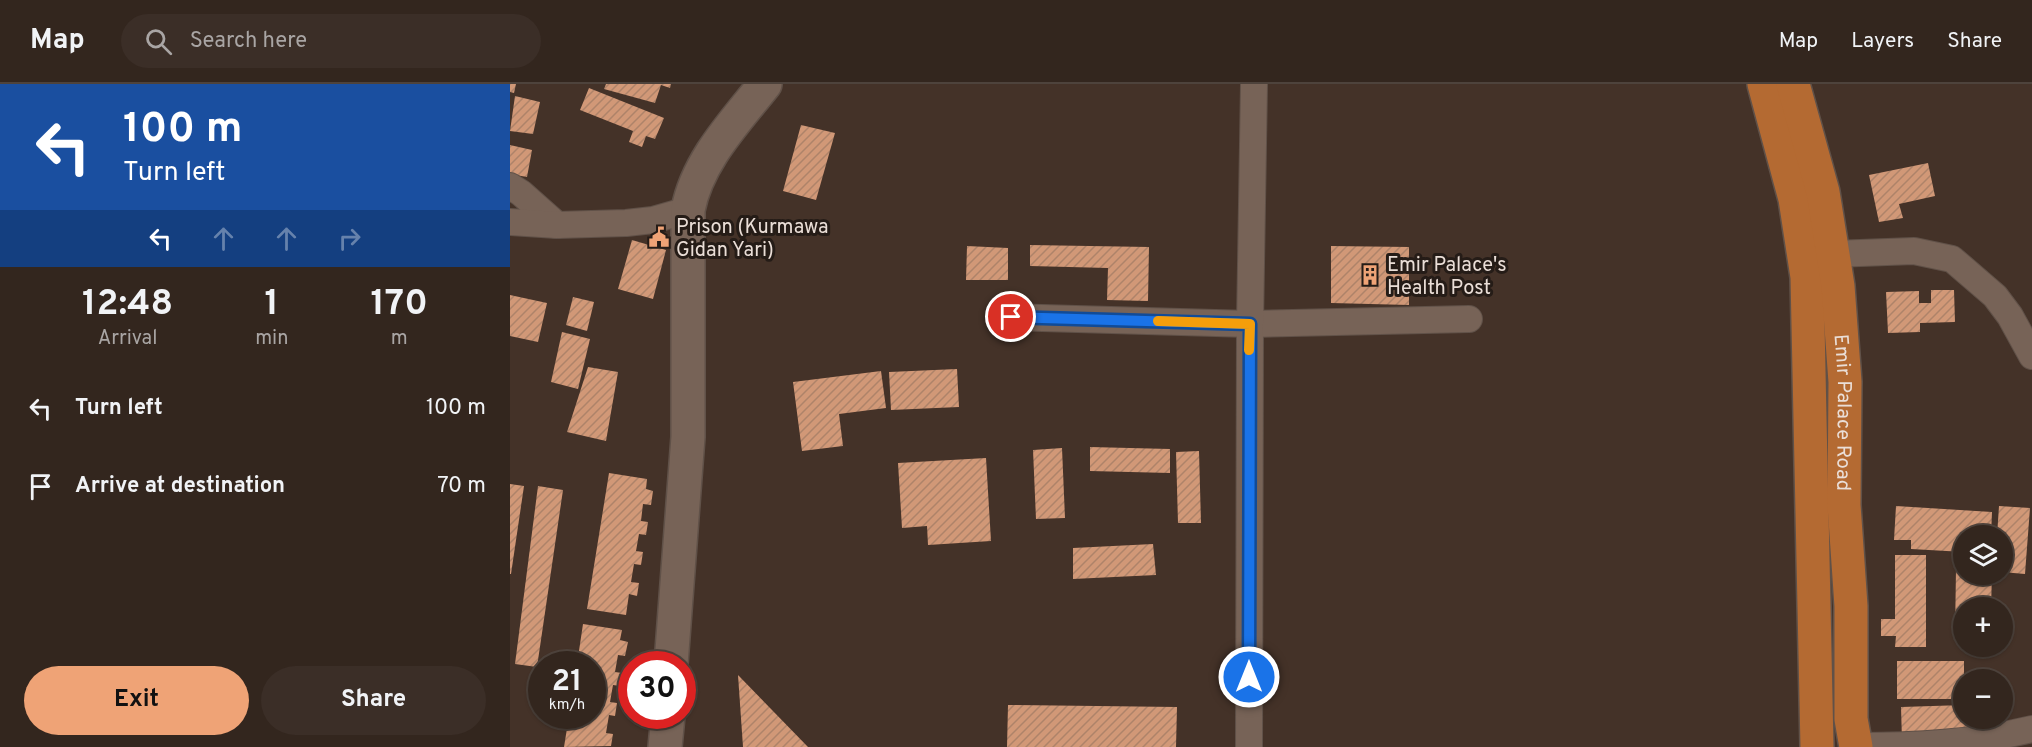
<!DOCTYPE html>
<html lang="en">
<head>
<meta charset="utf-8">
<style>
	:root { --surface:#33261e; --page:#3b2e27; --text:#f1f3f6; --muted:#a9a5a4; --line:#4e433c; --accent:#efa376 }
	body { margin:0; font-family:Overpass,sans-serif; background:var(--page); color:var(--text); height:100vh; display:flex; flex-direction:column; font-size:22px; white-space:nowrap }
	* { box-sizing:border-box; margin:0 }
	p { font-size:20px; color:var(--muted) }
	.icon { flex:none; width:33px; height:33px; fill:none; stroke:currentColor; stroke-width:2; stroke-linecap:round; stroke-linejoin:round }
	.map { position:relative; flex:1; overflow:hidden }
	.drawer { display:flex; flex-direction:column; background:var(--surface); width:510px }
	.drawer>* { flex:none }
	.banner { background:#1a4fa0; color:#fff; overflow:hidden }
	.controls { position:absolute; left:1443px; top:441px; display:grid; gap:12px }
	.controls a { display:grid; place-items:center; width:60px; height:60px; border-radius:50%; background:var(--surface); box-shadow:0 2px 4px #0004,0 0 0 2px var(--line); font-size:30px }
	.speed { position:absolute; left:18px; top:567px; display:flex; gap:12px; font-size:30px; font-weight:700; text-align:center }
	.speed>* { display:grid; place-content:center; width:78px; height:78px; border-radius:50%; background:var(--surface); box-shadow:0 2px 4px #0004,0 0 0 2px var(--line); line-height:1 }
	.speed small { font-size:15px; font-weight:400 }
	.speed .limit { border:9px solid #d22; background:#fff; color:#111 }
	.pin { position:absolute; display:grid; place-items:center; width:51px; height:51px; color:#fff; margin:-26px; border:3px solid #fff; border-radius:50%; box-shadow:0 2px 6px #0007 }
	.me { position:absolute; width:66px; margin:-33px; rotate:0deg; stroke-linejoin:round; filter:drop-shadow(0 0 4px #0008) }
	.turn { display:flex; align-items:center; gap:21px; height:126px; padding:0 24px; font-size:27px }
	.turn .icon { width:78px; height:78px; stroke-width:2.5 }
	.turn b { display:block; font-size:42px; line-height:51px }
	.lanes { display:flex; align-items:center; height:57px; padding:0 24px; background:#0003; justify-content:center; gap:30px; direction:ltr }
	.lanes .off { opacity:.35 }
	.eta { display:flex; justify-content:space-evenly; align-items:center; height:102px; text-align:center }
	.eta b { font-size:36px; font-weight:700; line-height:42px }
	.action { display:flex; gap:12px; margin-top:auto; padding:12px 24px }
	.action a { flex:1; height:69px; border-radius:36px; background:var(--accent); color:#111; font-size:24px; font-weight:700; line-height:69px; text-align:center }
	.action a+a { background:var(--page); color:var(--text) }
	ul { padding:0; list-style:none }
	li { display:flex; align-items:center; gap:18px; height:78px; padding:0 24px }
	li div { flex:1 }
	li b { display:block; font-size:22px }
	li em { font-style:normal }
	header { display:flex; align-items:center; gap:36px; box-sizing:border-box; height:84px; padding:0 30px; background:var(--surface); border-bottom:2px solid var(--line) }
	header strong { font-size:28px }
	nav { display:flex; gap:33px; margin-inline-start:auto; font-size:21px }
	.search { width:420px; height:54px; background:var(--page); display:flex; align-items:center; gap:15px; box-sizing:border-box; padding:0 21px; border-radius:33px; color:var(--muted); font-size:22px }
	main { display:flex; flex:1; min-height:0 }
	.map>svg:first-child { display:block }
	.building { fill:url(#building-hatch) }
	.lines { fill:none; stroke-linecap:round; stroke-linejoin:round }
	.minor-casing { stroke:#605148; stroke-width:28 }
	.tertiary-casing { stroke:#605148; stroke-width:36 }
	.primary-casing { stroke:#605148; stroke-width:36 }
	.minor { stroke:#776357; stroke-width:26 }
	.tertiary { stroke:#776357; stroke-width:33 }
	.primary { stroke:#b46a32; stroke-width:33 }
	.route-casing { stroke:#114b97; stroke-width:15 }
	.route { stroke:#1a73e8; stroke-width:10 }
	.slow { stroke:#f59e0b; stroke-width:10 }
	.labels { text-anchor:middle; stroke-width:6; stroke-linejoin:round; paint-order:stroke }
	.poi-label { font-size:20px; fill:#eaded7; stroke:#251c17; text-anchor:start }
	.street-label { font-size:20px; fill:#eaded7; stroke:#251c17 }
</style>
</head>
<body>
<header>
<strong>Map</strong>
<div class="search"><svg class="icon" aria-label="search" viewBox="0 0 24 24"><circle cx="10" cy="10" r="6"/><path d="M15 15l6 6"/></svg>Search here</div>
<nav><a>Map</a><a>Layers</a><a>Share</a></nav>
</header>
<main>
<section class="drawer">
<div class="banner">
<div class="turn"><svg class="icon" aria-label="left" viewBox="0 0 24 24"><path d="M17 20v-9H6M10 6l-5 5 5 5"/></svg><div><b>100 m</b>Turn left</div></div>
<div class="lanes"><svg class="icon" aria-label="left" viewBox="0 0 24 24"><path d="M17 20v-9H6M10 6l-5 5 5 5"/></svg><svg class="icon off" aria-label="ahead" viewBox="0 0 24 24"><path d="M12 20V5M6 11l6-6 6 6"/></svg><svg class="icon off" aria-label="ahead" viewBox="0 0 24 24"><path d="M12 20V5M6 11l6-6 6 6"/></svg><svg class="icon off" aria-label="right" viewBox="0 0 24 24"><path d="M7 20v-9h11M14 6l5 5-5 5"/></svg></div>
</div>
<div class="eta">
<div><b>12:48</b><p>Arrival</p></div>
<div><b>1</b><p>min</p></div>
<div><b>170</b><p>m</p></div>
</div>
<ul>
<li><svg class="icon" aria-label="left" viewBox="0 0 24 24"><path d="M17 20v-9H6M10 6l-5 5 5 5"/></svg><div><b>Turn left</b></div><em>100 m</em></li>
<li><svg class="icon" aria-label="arrive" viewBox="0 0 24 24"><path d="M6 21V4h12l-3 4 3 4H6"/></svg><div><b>Arrive at destination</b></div><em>70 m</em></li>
</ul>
<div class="action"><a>Exit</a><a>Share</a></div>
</section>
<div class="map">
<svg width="1522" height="663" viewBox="0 0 1522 663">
	<defs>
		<pattern id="building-hatch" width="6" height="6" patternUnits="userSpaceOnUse" patternTransform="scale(1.5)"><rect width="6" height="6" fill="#d19877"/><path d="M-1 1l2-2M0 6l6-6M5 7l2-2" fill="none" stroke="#ae8369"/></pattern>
	</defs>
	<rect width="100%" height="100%" fill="#443228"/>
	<g class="building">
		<polygon points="0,0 6,0 4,9 0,8"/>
		<polygon points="96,0 161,0 160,4 151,1 145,19 94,5"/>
		<polygon points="79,4 154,34 145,55 136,52 132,63 119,58 123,47 70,26"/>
		<polygon points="5,12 30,18 23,50 0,47"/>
		<polygon points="291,41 325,49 306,116 273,107"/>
		<polygon points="0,61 22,66 17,93 0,90"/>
		<polygon points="1418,79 1425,112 1389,120 1393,134 1369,138 1359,91"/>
		<polygon points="122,156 156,166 143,215 108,205"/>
		<polygon points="520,161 639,163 638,217 597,216 598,184 520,182"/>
		<polygon points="457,162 498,164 498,196 456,196"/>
		<polygon points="821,162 899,163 899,221 821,219"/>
		<polygon points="1421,206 1444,206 1445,238 1410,239 1410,248 1378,249 1376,208 1409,207 1409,219 1421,219"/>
		<polygon points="0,211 37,219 28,258 0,252"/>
		<polygon points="63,213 84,218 77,247 56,241"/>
		<polygon points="52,248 80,255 68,305 41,298"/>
		<polygon points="78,283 108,288 96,357 57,348"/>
		<polygon points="447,285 449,323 381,326 379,288"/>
		<polygon points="371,287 376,324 329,330 333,362 292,367 283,298"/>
		<polygon points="580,363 660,365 660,389 580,387"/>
		<polygon points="552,364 555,434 526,435 523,366"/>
		<polygon points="689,367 691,439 668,439 666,368"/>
		<polygon points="476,374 481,457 418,461 417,442 392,444 388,379"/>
		<polygon points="99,389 137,395 136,405 143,407 141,421 133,420 131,437 138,438 136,451 129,450 126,467 133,468 131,481 124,480 121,498 129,499 127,512 119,510 116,531 77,525"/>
		<polygon points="0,400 14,402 1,490 0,490"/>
		<polygon points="28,402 53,406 27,583 5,580"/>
		<polygon points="1386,422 1482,428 1481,452 1454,452 1454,468 1401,465 1401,456 1384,456"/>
		<polygon points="1489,422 1520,424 1515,490 1492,488 1492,452 1487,452"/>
		<polygon points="643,460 646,491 563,495 563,464"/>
		<polygon points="1385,471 1416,471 1416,563 1385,563 1386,552 1371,552 1371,535 1385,535"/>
		<polygon points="1446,484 1454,484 1454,490 1482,490 1481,524 1454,524 1454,551 1445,551"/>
		<polygon points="73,540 112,546 110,556 118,558 115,572 108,571 105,588 112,589 110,602 103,601 100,618 107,619 105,632 99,631 96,649 103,650 101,662 54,663 59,632 82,632 82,580 67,580"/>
		<rect x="1387" y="577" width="67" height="38"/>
		<polygon points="228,591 298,663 233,663"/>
		<polygon points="498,621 667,623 666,663 497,663"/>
		<polygon points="1454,621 1454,634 1461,634 1461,655 1392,657 1391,623"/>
	</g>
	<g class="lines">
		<g class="minor-casing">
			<g id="minor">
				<polyline points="0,102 11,109 47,141"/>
				<polyline points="0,138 47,141 116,139 143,136 178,126"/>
				<polyline points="1323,170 1404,167 1442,175 1485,212 1500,232 1522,272"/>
				<polyline points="501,233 740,240 959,235"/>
				<path d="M 1346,662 C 1405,662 1464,659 1522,645"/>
				<polyline points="739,663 740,240 744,0"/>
			</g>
		</g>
		<g class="tertiary-casing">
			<g id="tertiary">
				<path d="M 161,580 L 178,353 L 178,126 C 187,77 225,38 255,0"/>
				<polyline points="155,663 158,632"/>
			</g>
		</g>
		<g class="primary-casing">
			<g id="primary">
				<polyline points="1254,0 1285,115 1297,193 1307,663"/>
				<path id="s1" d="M 1283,0 L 1313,108 L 1328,202 L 1335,298 L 1334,421 L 1341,522 L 1341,635 L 1346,663"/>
			</g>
		</g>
		<use href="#minor" class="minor"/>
		<use href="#tertiary" class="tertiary"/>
		<use href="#primary" class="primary"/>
	</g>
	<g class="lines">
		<g class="route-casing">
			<polyline id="route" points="501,233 740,240 739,593"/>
		</g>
		<use href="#route" class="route"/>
		<polyline class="slow" points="648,237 740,240 739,266"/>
	</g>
	<defs>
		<g id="civic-bare" transform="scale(1.62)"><path d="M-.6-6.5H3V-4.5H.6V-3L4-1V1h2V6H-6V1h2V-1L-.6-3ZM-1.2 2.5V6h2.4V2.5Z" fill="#efa376" stroke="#251c17" stroke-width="2.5" paint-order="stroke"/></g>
		<g id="building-bare" transform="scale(1.62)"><path d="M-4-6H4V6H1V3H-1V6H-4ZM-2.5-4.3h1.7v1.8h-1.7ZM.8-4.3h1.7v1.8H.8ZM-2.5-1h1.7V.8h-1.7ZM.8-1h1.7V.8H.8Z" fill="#efa376" stroke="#251c17" stroke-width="2.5" paint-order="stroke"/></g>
	</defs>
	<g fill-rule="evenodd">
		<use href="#civic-bare" x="149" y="153"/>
		<use href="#building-bare" x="860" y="191"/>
	</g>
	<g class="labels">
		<g class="poi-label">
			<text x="166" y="149">Prison (Kurmawa<tspan x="166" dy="23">Gidan Yari)</tspan></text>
			<text x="877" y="187">Emir Palace's<tspan x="877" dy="23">Health Post</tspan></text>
		</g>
		<g class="street-label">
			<text dy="7" stroke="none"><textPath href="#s1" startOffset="334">Emir Palace Road</textPath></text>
		</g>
	</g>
</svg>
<div class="controls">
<a><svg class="icon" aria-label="layers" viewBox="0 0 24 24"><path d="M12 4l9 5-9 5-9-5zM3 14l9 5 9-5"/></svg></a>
<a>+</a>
<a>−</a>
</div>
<div class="speed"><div>21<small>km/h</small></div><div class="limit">30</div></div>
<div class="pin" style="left:501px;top:233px;background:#d93025"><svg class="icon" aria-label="arrive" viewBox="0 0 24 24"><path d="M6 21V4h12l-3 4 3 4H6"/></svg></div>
<svg class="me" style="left:739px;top:593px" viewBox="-20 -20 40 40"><circle r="17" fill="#1a73e8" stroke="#fff" stroke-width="3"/><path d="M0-11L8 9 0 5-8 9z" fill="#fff"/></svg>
</div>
</main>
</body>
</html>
